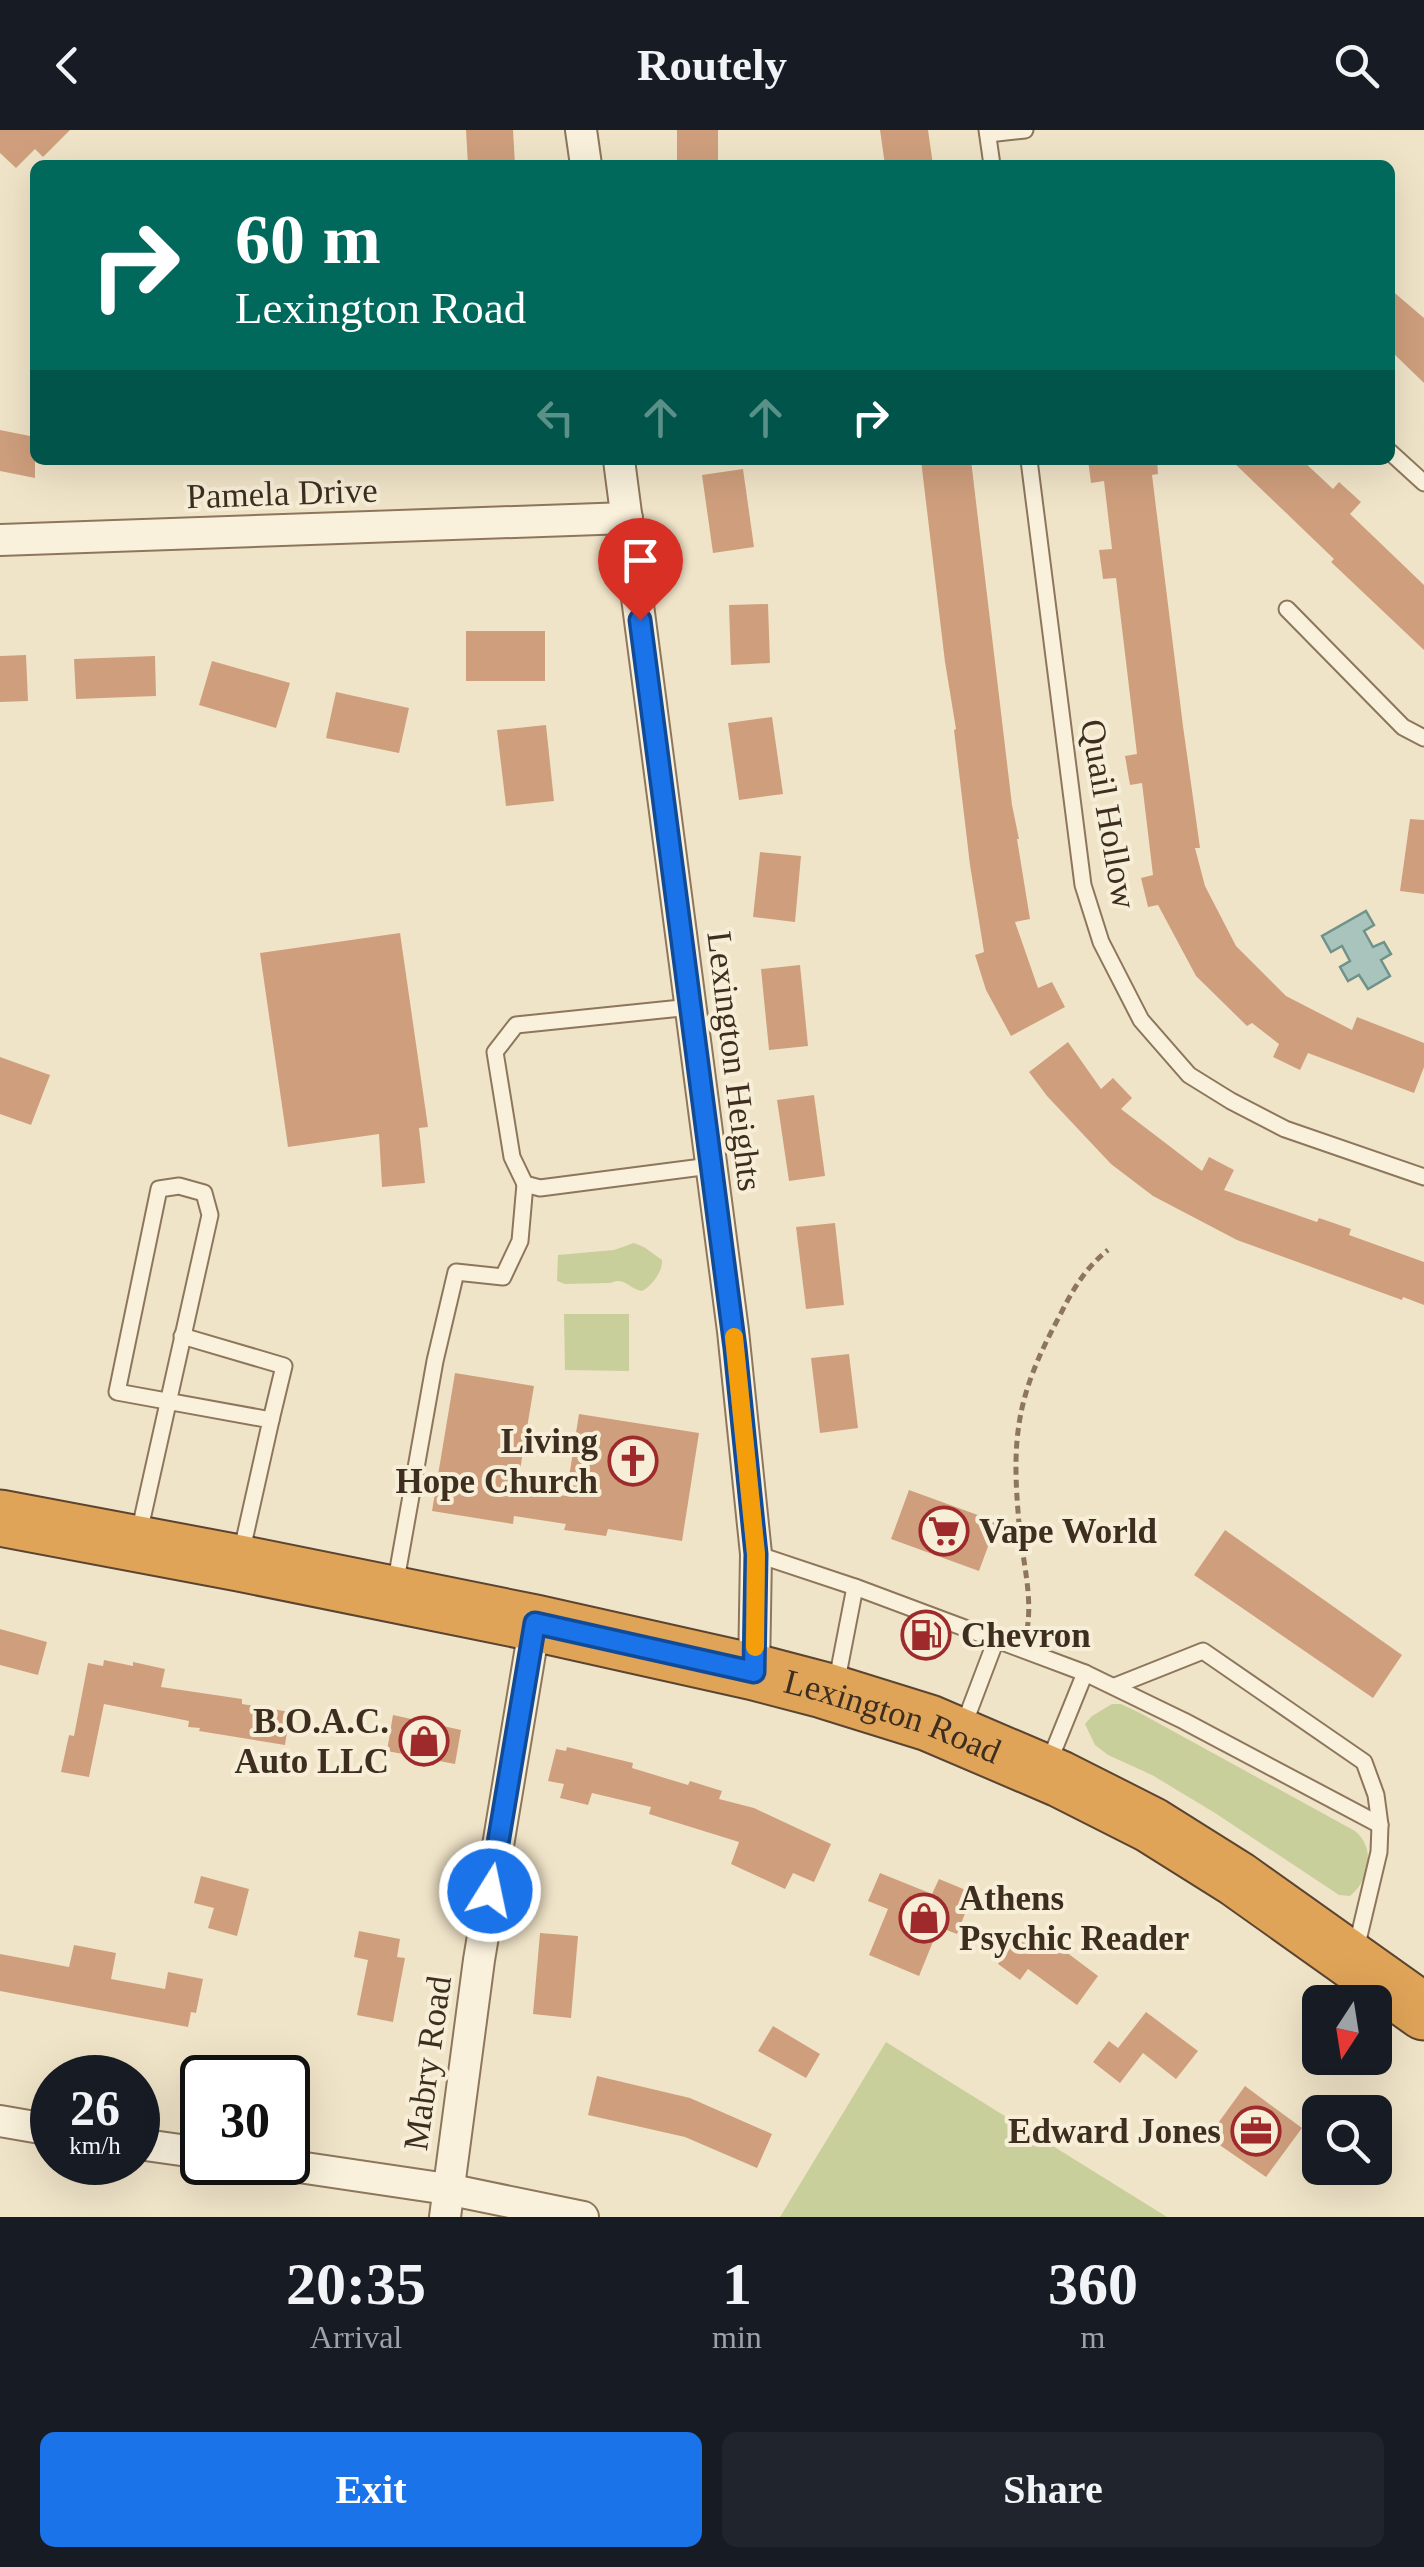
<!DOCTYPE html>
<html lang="en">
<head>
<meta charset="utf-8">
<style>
	:root { --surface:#171b24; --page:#20242c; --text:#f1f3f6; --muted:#9ea1a6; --accent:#1a73e8 }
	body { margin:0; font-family:Georgia,serif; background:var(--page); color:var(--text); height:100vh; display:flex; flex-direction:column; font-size:38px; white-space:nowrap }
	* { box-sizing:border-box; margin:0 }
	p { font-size:32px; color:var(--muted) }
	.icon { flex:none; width:55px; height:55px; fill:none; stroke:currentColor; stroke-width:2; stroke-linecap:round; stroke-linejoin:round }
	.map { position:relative; height:2087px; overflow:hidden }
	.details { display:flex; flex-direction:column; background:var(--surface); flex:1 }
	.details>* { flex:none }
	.hud { position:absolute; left:30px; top:30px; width:1365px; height:305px; border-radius:15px; box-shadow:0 10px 40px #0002; background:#00695c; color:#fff; overflow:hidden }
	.needle { width:65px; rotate:192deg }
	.fabs { position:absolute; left:1302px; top:1855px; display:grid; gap:20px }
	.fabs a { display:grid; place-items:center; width:90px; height:90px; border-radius:15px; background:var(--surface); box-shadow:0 10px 40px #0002; font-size:50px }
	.speed { position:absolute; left:30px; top:1925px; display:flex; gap:20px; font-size:50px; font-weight:700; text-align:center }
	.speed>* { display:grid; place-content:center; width:130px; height:130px; border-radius:50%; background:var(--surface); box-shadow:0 10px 40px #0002; line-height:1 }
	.speed small { font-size:25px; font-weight:400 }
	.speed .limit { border:5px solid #111; border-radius:15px; background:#fff; color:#111 }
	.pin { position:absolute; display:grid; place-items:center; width:85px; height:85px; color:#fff; margin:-102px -42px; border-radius:50% 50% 50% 0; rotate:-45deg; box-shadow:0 0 10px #0007 }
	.pin .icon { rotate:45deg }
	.me { position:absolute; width:110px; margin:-55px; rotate:10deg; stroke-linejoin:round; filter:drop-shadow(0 0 8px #0008) }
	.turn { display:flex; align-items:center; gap:35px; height:210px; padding:0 40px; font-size:45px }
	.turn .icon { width:130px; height:130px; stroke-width:2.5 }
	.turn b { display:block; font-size:70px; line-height:85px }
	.lanes { display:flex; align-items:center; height:95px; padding:0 40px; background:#0003; justify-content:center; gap:50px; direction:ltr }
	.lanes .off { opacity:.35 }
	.eta { display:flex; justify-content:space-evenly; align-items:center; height:170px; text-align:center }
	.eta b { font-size:60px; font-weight:600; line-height:70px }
	.primary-button { display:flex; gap:20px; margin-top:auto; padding:20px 40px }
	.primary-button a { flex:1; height:115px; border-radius:15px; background:var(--accent); color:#fff; font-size:40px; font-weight:600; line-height:115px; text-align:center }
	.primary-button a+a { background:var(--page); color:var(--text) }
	header { display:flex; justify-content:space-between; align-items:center; height:130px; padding:0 40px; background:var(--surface); font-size:45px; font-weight:600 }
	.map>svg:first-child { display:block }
	.green { fill:#c9cf9b }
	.water { fill:#a9c4bc; stroke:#6f938a; stroke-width:2.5 }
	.building { fill:#cf9f7d }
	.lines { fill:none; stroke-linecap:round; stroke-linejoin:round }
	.lane-casing { stroke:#8d765c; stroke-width:19 }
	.street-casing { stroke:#8d765c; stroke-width:34 }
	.highway-casing { stroke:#5b4430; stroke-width:59 }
	.path { stroke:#8d765c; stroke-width:5; stroke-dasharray:8 5; stroke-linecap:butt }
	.lane { stroke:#faf1dc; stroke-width:15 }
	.street { stroke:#faf1dc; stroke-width:30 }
	.highway { stroke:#e0a458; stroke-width:55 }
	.route-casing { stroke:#114b97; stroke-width:25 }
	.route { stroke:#1a73e8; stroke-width:18 }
	.slow { stroke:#f59e0b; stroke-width:18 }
	.labels { text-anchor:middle; stroke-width:8; stroke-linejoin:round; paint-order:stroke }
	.street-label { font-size:35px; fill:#3d2e20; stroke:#f7eed8 }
	.poi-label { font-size:35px; font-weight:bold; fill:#3d2e20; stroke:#f7eed8; text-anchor:end }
</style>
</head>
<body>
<header><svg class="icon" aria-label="back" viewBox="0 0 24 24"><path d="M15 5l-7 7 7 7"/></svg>Routely<svg class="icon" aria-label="search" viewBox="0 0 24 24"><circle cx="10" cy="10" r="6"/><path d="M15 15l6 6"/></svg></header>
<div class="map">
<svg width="1424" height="2087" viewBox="0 0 1424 2087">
	<rect width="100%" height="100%" fill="#f0e4c8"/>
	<g class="green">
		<path d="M 634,1113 L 644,1117 L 662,1130 C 663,1141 652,1156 642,1161 C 630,1160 625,1146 611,1153 L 565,1154 L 557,1151 L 558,1125 L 614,1120 Z"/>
		<polygon points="564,1184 629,1184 629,1241 565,1240"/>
		<path d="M 1112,1574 L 1121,1574 L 1140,1583 L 1355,1701 C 1376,1718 1370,1750 1350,1766 L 1339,1765 L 1215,1683 L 1152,1645 L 1108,1625 L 1095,1615 L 1085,1594 L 1092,1586 Z"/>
		<polygon points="886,1912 1167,2087 780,2087"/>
	</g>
	<polygon class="water" points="1366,781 1374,795 1364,801 1373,817 1384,812 1391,824 1381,830 1390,846 1368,859 1359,845 1348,851 1340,837 1350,831 1342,816 1331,822 1322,806"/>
	<g class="building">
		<polygon points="0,0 70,0 43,27 35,19 16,38 0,23"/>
		<polygon points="466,0 513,0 515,35 468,35"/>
		<rect x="677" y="0" width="41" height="35"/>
		<polygon points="880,0 928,0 933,35 885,35"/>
		<polygon points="1390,159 1424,188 1424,253 1390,220"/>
		<polygon points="0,300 35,307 35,348 0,341"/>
		<polygon points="921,330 971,330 1012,675 1019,709 1017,709 1030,789 1015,792 1038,858 1052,852 1065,877 1011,906 986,860 975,825 984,822 970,735 954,600 956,599 945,532"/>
		<polygon points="1088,330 1157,330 1158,344 1152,345 1183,596 1200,718 1195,718 1205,756 1236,816 1286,866 1352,900 1357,887 1424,913 1424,937 1414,963 1308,923 1300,940 1273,927 1279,914 1252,893 1247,896 1196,846 1158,775 1148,777 1141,748 1153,745 1142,653 1130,655 1125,626 1137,624 1116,448 1103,449 1099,420 1112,419 1104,351 1091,353"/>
		<polygon points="1231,330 1302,330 1333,359 1339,352 1361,372 1350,384 1424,455 1424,520 1331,432 1334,429"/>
		<polygon points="743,339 754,417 713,423 702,345"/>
		<polygon points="768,474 770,533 731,535 729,475"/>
		<rect x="466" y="501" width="79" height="50"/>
		<polygon points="26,525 28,571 0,572 0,526"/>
		<polygon points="155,526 156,566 76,569 74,529"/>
		<polygon points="212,531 290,553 276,598 199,575"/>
		<polygon points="336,562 409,578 399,623 326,608"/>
		<polygon points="772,587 783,664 739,670 728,593"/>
		<polygon points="546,595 554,671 506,676 497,600"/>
		<polygon points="1410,689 1424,690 1424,764 1400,761"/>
		<polygon points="760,722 801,726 795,792 753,787"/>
		<polygon points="400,803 428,997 419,998 425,1053 382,1057 379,1004 288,1017 260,823"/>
		<polygon points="800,835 808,916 769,920 761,839"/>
		<polygon points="1068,912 1101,959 1113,948 1132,968 1121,979 1202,1041 1209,1027 1234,1040 1224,1060 1317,1092 1319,1088 1351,1099 1349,1105 1424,1132 1424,1175 1403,1167 1402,1170 1237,1110 1153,1066 1111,1034 1047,966 1029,942"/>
		<polygon points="0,927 50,945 31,995 0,984"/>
		<polygon points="814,965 825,1046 789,1051 777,970"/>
		<polygon points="835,1093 844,1175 806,1179 796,1097"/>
		<polygon points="849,1224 858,1298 820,1303 811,1228"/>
		<polygon points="455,1243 534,1256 517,1358 566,1366 579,1284 699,1303 682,1411 608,1399 606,1406 564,1400 566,1394 514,1386 513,1394 432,1381"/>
		<polygon points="909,1360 997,1392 979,1441 891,1409"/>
		<polygon points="1225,1400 1402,1525 1373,1568 1194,1445"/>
		<polygon points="911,1490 948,1504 938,1527 902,1513"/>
		<polygon points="0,1499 47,1512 38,1545 0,1535"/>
		<polygon points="104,1530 133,1536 133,1532 165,1539 161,1557 242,1569 242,1574 290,1582 285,1615 199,1601 200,1598 188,1597 189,1591 104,1574 89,1647 61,1642 69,1605 74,1606 88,1533 103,1536"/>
		<polygon points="393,1585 461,1600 455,1634 387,1621"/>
		<polygon points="567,1617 633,1633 632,1638 688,1655 690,1651 722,1661 719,1669 754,1678 831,1714 814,1752 793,1743 785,1759 731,1734 739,1712 649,1684 651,1677 592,1663 588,1675 560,1668 564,1654 548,1651 556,1619 566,1621"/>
		<polygon points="880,1743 932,1764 939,1749 973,1763 957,1804 939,1797 919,1846 869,1825 888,1779 868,1771"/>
		<polygon points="201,1746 249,1759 237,1806 208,1798 214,1778 194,1773"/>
		<polygon points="1029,1794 1098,1846 1077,1875 1028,1839 1020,1850 998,1834"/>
		<polygon points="359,1801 400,1809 397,1827 405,1828 393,1892 357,1885 368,1830 354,1827"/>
		<polygon points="540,1803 578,1806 571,1888 533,1884"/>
		<polygon points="74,1815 116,1823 111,1849 165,1859 168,1842 203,1849 196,1883 191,1882 188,1897 0,1861 0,1824 69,1837"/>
		<polygon points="1146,1882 1198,1921 1176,1949 1143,1923 1120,1953 1093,1932 1109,1911 1118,1918"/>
		<polygon points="773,1896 820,1924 806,1948 758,1921"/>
		<polygon points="597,1946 690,1968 772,2004 757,2038 685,2007 588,1985"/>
		<polygon points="1245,1956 1302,1998 1266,2047 1208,2007"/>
	</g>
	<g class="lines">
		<g class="lane-casing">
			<g id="lane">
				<polyline points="987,0 992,35"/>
				<polyline points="988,4 1025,0"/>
				<polyline points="1390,322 1424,353"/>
				<polyline points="1029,330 1083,755 1101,812 1141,890 1189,945 1231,971 1285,999 1424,1047"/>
				<polyline points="1287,479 1403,597 1424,608"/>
				<polyline points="691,877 516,895 495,922 512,1027 525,1054 540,1058 710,1036"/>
				<polyline points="182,1206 284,1236 271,1290"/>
				<polyline points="139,1403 210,1085 204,1063 179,1056 159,1059 117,1262 271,1290 241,1424"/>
				<polyline points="756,1424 855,1457 1085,1543 1184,1591 1380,1695"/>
				<polyline points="395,1456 435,1231 456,1142 503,1147 520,1111 525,1054"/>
				<polyline points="836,1555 855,1457"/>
				<polyline points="1115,1556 1203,1521 1364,1632 1376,1665 1380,1695 1379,1722 1355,1823"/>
				<polyline points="963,1597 996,1510"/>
				<polyline points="1049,1632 1085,1543"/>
			</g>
		</g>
		<g class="street-casing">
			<g id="street">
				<polyline points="581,0 586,35"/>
				<polyline points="619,330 733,1201 756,1424 754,1542"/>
				<polyline points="0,410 627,388"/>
				<polyline points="0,1991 52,2000"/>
				<polyline points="138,2014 202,2023"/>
				<polyline points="265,2032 447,2059 583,2087"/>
				<polyline points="445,2087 479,1830 535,1493"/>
			</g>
		</g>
		<g class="highway-casing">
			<g id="highway">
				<path id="s1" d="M 0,1388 L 239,1433 L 535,1493 L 754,1542 L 823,1560 L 929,1593 L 1060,1649 L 1151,1695 L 1237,1749 L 1424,1882"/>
			</g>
		</g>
		<path class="path" d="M 1027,1500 C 1033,1465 1022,1429 1019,1393 C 1011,1306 1017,1265 1059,1187 C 1072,1161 1085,1138 1108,1120"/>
		<use href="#lane" class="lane"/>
		<use href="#street" class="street"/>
		<use href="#highway" class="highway"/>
	</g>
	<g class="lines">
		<g class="route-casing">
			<polyline id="route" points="490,1761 535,1493 754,1542 756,1424 735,1218 640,490"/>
		</g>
		<use href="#route" class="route"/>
		<polyline class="slow" points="734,1207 756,1424 755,1517"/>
	</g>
	<defs>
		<g id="church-ring" transform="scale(2.5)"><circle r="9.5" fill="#f7eed8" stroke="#9e2a2b" stroke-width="1.5"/><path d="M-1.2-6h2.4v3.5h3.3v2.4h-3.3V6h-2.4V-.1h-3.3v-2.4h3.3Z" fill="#9e2a2b"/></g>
		<g id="supermarket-ring" transform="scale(2.5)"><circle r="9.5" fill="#f7eed8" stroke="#9e2a2b" stroke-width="1.5"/><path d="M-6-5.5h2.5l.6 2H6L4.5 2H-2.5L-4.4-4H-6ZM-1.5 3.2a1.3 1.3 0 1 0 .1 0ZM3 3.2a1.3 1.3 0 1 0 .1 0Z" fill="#9e2a2b"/></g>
		<g id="fuel-ring" transform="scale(2.5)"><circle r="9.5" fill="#f7eed8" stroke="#9e2a2b" stroke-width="1.5"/><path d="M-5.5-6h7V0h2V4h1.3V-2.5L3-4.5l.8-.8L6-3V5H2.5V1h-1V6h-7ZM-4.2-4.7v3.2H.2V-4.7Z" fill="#9e2a2b"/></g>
		<g id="shop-ring" transform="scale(2.5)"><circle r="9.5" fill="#f7eed8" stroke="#9e2a2b" stroke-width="1.5"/><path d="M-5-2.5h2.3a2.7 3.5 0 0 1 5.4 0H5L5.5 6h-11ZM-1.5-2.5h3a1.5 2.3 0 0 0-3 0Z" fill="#9e2a2b"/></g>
		<g id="office-ring" transform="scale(2.5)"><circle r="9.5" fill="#f7eed8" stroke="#9e2a2b" stroke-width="1.5"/><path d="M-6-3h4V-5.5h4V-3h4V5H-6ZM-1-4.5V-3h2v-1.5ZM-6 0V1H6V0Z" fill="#9e2a2b"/></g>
	</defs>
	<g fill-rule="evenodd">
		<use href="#church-ring" x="633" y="1331"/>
		<use href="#supermarket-ring" x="944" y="1401"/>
		<use href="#fuel-ring" x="926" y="1505"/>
		<use href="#shop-ring" x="424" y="1611"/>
		<use href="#shop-ring" x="924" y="1788"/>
		<use href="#office-ring" x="1256" y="2001"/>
	</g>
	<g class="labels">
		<g class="street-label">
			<text transform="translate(282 363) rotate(-2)" y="12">Pamela Drive</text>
			<text transform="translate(1109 684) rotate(80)" y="12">Quail Hollow</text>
			<text transform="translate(735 931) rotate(83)" y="12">Lexington Heights</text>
			<text dy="12" stroke="none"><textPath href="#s1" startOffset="915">Lexington Road</textPath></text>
			<text transform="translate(427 1933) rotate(-82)" y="12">Mabry Road</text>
		</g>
		<g class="poi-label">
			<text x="598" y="1323">Living<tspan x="598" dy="40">Hope Church</tspan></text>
			<text x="979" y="1413" text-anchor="start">Vape World</text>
			<text x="961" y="1517" text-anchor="start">Chevron</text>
			<text x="389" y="1603">B.O.A.C.<tspan x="389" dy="40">Auto LLC</tspan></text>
			<text x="959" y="1780" text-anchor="start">Athens<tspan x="959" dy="40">Psychic Reader</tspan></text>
			<text x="1221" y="2013">Edward Jones</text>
		</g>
	</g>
</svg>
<div class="fabs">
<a><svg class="needle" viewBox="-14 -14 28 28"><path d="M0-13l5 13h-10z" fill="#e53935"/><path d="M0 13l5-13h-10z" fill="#9ea1a6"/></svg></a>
<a><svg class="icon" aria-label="search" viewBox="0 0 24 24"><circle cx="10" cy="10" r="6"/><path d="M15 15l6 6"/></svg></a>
</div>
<div class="speed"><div>26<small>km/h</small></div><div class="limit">30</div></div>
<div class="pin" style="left:640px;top:490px;background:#d93025"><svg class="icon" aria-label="arrive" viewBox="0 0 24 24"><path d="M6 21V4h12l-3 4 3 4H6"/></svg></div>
<svg class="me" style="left:490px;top:1761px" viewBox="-20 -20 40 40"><circle r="17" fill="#1a73e8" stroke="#fff" stroke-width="3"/><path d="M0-11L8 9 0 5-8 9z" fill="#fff"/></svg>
<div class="hud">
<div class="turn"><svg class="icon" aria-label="right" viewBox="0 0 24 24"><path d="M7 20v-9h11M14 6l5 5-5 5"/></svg><div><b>60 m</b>Lexington Road</div></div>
<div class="lanes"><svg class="icon off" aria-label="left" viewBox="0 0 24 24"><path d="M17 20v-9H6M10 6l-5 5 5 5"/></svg><svg class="icon off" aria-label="ahead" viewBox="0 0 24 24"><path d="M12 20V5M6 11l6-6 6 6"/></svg><svg class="icon off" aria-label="ahead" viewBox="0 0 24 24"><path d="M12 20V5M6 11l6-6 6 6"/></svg><svg class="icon" aria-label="right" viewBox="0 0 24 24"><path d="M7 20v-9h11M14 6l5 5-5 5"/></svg></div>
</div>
</div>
<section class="details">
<div class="eta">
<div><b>20:35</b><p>Arrival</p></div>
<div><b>1</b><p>min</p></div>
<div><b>360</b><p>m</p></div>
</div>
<div class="primary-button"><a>Exit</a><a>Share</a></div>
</section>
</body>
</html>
